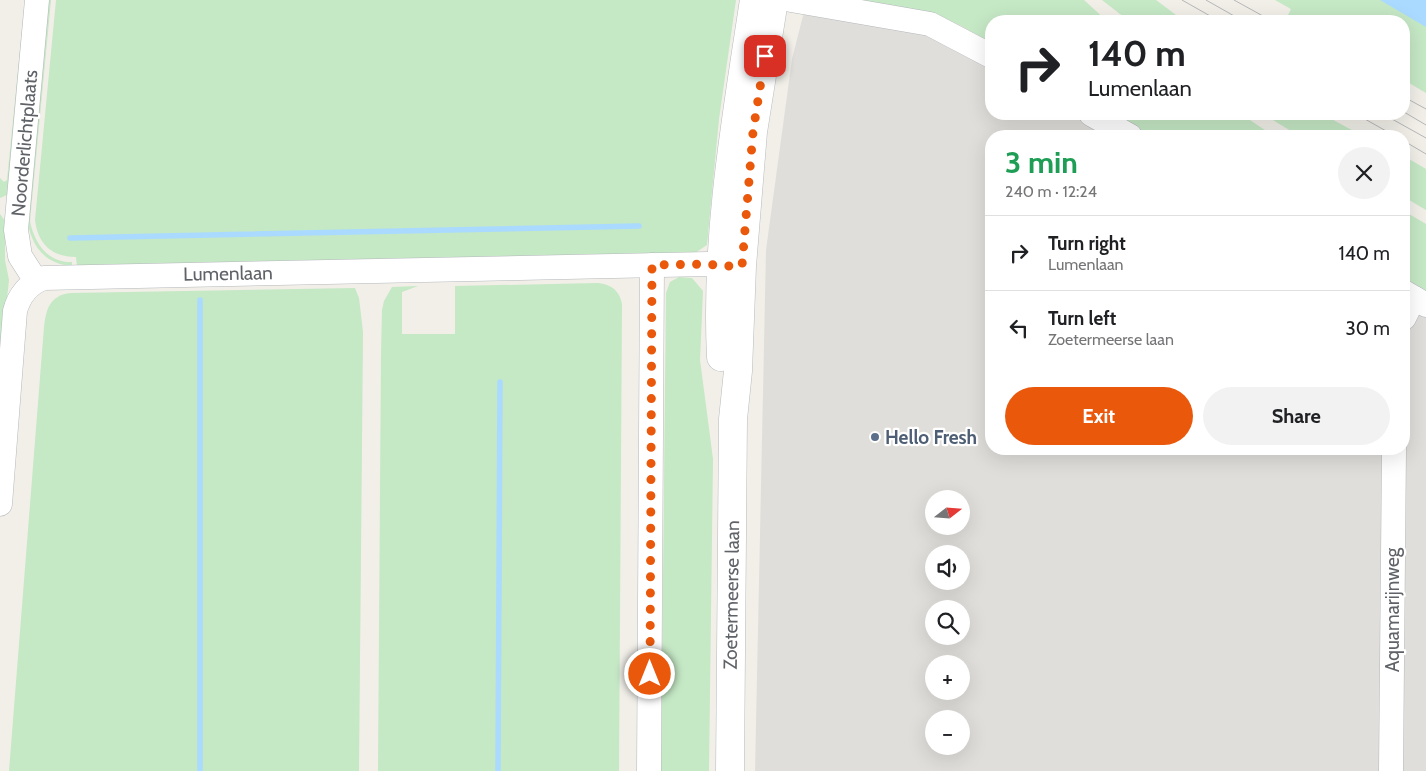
<!DOCTYPE html>
<html lang="en">
<head>
<meta charset="utf-8">
<style>
	:root { --surface:#fff; --page:#f2f2f2; --text:#202124; --muted:#757577; --line:#e0e0e0; --accent:#ea580c }
	body { margin:0; font-family:Cabin,sans-serif; background:var(--page); color:var(--text); height:100vh; display:flex; flex-direction:column; font-size:19px; white-space:nowrap }
	* { box-sizing:border-box; margin:0 }
	p { font-size:16px; color:var(--muted) }
	.icon { flex:none; width:28px; height:28px; fill:none; stroke:currentColor; stroke-width:2; stroke-linecap:round; stroke-linejoin:round }
	.map { position:relative; flex:1; overflow:hidden }
	.side { position:absolute; left:985px; top:130px; width:425px; height:325px; display:flex; flex-direction:column; background:var(--surface); border-radius:20px; box-shadow:0 5px 20px #0002 }
	.side>* { flex:none }
	.top-card { position:absolute; left:985px; top:15px; width:425px; height:105px; border-radius:20px; box-shadow:0 5px 20px #0002; background:#fff; color:var(--text); overflow:hidden }
	.needle { width:32px; rotate:73deg }
	.tools { position:absolute; left:925px; top:490px; display:grid; gap:10px }
	.tools a { display:grid; place-items:center; width:45px; height:45px; border-radius:50%; background:var(--surface); box-shadow:0 5px 20px #0002; font-size:25px }
	.pin { position:absolute; display:grid; place-items:center; width:42px; height:42px; color:#fff; margin:-21px; border-radius:10px; box-shadow:0 2px 8px #0006 }
	.me { position:absolute; width:55px; margin:-28px; rotate:0deg; stroke-linejoin:round; filter:drop-shadow(0 0 4px #0008) }
	.turn { display:flex; align-items:center; gap:18px; height:105px; padding:0 20px; font-size:22px }
	.turn .icon { width:65px; height:65px; stroke-width:2.5 }
	.turn b { display:block; font-size:35px; line-height:42px }
	.round { display:grid; place-items:center; flex:none; width:52px; height:52px; border-radius:26px; background:var(--page) }
	.summary { display:flex; align-items:center; justify-content:space-between; height:85px; padding:0 20px }
	h1 { font-size:30px; font-weight:800; line-height:38px; color:#1e9e55 }
	.button { display:flex; gap:10px; margin-top:auto; padding:10px 20px }
	.button a { flex:1; height:58px; border-radius:30px; background:var(--accent); color:#fff; font-size:20px; font-weight:800; line-height:58px; text-align:center }
	.button a+a { background:var(--page); color:var(--text) }
	ul { padding:0; list-style:none }
	li { display:flex; align-items:center; gap:15px; height:75px; padding:0 20px; border-top:1px solid var(--line) }
	li div { flex:1 }
	li b { display:block; font-size:19px }
	li em { font-style:normal }
	.map>svg:first-child { display:block }
	.industrial { fill:#e0deda; fill-rule:evenodd }
	.green { fill:#c5e8c5 }
	.water { fill:#aadaff }
	.lines { fill:none; stroke-linecap:round; stroke-linejoin:round }
	.stream { stroke:#aadaff; stroke-width:5.5 }
	.street-casing { stroke:#b5b8bc; stroke-width:25 }
	.secondary-casing { stroke:#b6babf; stroke-width:29 }
	.street { stroke:#fff; stroke-width:24 }
	.secondary { stroke:#fff; stroke-width:28 }
	.tram { stroke:#b6b7b8; stroke-width:1 }
	.route { stroke:#ea580c; stroke-width:9; stroke-dasharray:0 16.2 }
	.service-dot { fill:#5c6f8a; stroke:#fff; stroke-width:2 }
	.labels { text-anchor:middle; stroke-width:4.5; stroke-linejoin:round; paint-order:stroke }
	.street-label { font-size:19px; fill:#5f6368; stroke:#fff }
	.service-label { font-size:19px; font-weight:bold; fill:#4e5e75; stroke:#fff; text-anchor:start }
</style>
</head>
<body>
<div class="map">
<svg width="1426" height="771" viewBox="0 0 1426 771">
	<rect width="100%" height="100%" fill="#f1efe8"/>
	<path class="industrial" d="M 807,0 L 991,21 L 991,114 L 1223,114 L 1263,136 L 991,136 L 991,449 L 1404,449 L 1404,216 L 1426,229 L 1426,771 L 755,771 L 766,250 L 792,59 ZM 934,499 L 961,499 L 961,526 L 934,526 ZM 934,554 L 961,554 L 961,581 L 934,581 ZM 934,609 L 961,609 L 961,636 L 934,636 ZM 934,664 L 961,664 L 961,691 L 934,691 ZM 934,719 L 961,719 L 961,746 L 934,746 Z"/>
	<g class="green">
		<polygon points="25,0 28,0 9,194 0,198 0,178 4,182 7,180"/>
		<path d="M 47,0 L 51,0 L 30,221 C 34,242 47,263 72,262 L 72,266 C 43,264 29,243 27,215 Z"/>
		<path d="M 56,0 L 736,0 L 719,119 L 707,245 L 695,253 L 77,266 L 76,257 C 53,257 38,245 35,220 Z"/>
		<polygon points="855,0 1084,0 1107,21 991,21 991,43 960,25 926,12"/>
		<polygon points="1102,0 1156,0 1184,21 1129,21"/>
		<polygon points="1275,0 1426,0 1426,93 1404,80 1404,21 1299,21 1288,15 1291,9"/>
		<polygon points="1112,114 1241,114 1274,136 1151,136"/>
		<polygon points="1263,114 1322,114 1363,136 1299,136"/>
		<polygon points="1404,156 1426,169 1426,210 1404,197"/>
		<polygon points="1404,211 1426,224 1426,295 1404,282"/>
		<polygon points="0,214 5,221 5,260 9,280 0,362"/>
		<polygon points="679,277 692,278 703,291 700,360 713,459 709,771 661,771 666,293 670,282"/>
		<path d="M 598,283 C 611,284 620,291 622,304 L 619,771 L 378,771 L 381,355 L 382,310 L 384,301 L 392,287 L 418,286 L 402,292 L 402,334 L 455,334 L 455,286 Z"/>
		<path d="M 355,288 L 359,298 L 363,332 L 359,771 L 9,771 L 44,327 C 46,309 50,295 71,293 Z"/>
	</g>
	<polygon class="water" points="1380,0 1426,0 1426,27"/>
	<g class="lines">
		<g class="stream">
			<polyline points="70,238 639,226"/>
			<polyline points="200,300 200,771"/>
			<polyline points="498,771 500,382"/>
		</g>
		<g class="street-casing">
			<g id="street">
				<polyline points="791,0 930,24 991,56"/>
				<polyline points="1091,114 1130,136"/>
				<polyline points="36,281 20,256 16,230 37,0"/>
				<polyline points="1404,292 1426,305"/>
				<polyline points="1404,318 1414,298"/>
				<path d="M 0,504 L 15,311 C 19,296 29,283 44,278 L 708,264 L 739,266"/>
				<polyline points="649,771 652,265"/>
				<polyline points="1391,771 1394,449"/>
			</g>
		</g>
		<g class="secondary-casing">
			<g id="secondary">
				<path d="M 721,357 C 715,236 736,118 754,0"/>
				<polyline points="730,771 733,419 738,371 742,266 753,132 774,0"/>
			</g>
		</g>
		<use href="#street" class="street"/>
		<use href="#secondary" class="secondary"/>
		<g class="tram">
			<polyline points="1182,0 1219,21"/>
			<polyline points="1206,0 1243,21"/>
			<polyline points="1234,0 1272,21"/>
			<polyline points="1404,97 1426,109"/>
			<polyline points="1404,112 1426,125"/>
			<polyline points="1356,114 1395,136"/>
			<polyline points="1383,114 1426,138"/>
			<polyline points="1404,141 1426,154"/>
		</g>
	</g>
	<g class="lines">
		<polyline class="route" points="650,674 652,265 708,264 720,266 742,266 753,132 765,56"/>
	</g>
	<circle class="service-dot" cx="875" cy="437" r="5"/>
	<g class="labels">
		<g class="street-label">
			<text transform="translate(24 143) rotate(-85)" y="7">Noorderlichtplaats</text>
			<text transform="translate(228 273) rotate(-1)" y="7">Lumenlaan</text>
			<text transform="translate(731 595) rotate(-89)" y="7">Zoetermeerse laan</text>
			<text transform="translate(1392 610) rotate(-90)" y="7">Aquamarijnweg</text>
		</g>
		<g class="service-label">
			<text x="885" y="444">Hello Fresh</text>
		</g>
	</g>
</svg>
<div class="tools">
<a><svg class="needle" viewBox="-14 -14 28 28"><path d="M0-13l5 13h-10z" fill="#e53935"/><path d="M0 13l5-13h-10z" fill="#757577"/></svg></a>
<a><svg class="icon" aria-label="sound" viewBox="0 0 24 24"><path d="M4 9h4l5-4v14l-5-4H4zM17 9q2 3 0 6"/></svg></a>
<a><svg class="icon" aria-label="search" viewBox="0 0 24 24"><circle cx="10" cy="10" r="6"/><path d="M15 15l6 6"/></svg></a>
<a>+</a>
<a>−</a>
</div>
<div class="pin" style="left:765px;top:56px;background:#d93025"><svg class="icon" aria-label="arrive" viewBox="0 0 24 24"><path d="M6 21V4h12l-3 4 3 4H6"/></svg></div>
<svg class="me" style="left:650px;top:674px" viewBox="-20 -20 40 40"><circle r="17" fill="#ea580c" stroke="#fff" stroke-width="3"/><path d="M0-11L8 9 0 5-8 9z" fill="#fff"/></svg>
<div class="top-card">
<div class="turn"><svg class="icon" aria-label="right" viewBox="0 0 24 24"><path d="M7 20v-9h11M14 6l5 5-5 5"/></svg><div><b>140 m</b>Lumenlaan</div></div>
</div>
<section class="side">
<div class="summary"><div><h1>3 min</h1><p>240 m · 12:24</p></div><a class="round"><svg class="icon" aria-label="close" viewBox="0 0 24 24"><path d="M6 6l12 12M18 6L6 18"/></svg></a></div>
<ul>
<li><svg class="icon" aria-label="right" viewBox="0 0 24 24"><path d="M7 20v-9h11M14 6l5 5-5 5"/></svg><div><b>Turn right</b><p>Lumenlaan</p></div><em>140 m</em></li>
<li><svg class="icon" aria-label="left" viewBox="0 0 24 24"><path d="M17 20v-9H6M10 6l-5 5 5 5"/></svg><div><b>Turn left</b><p>Zoetermeerse laan</p></div><em>30 m</em></li>
</ul>
<div class="button"><a>Exit</a><a>Share</a></div>
</section>
</div>
</body>
</html>
